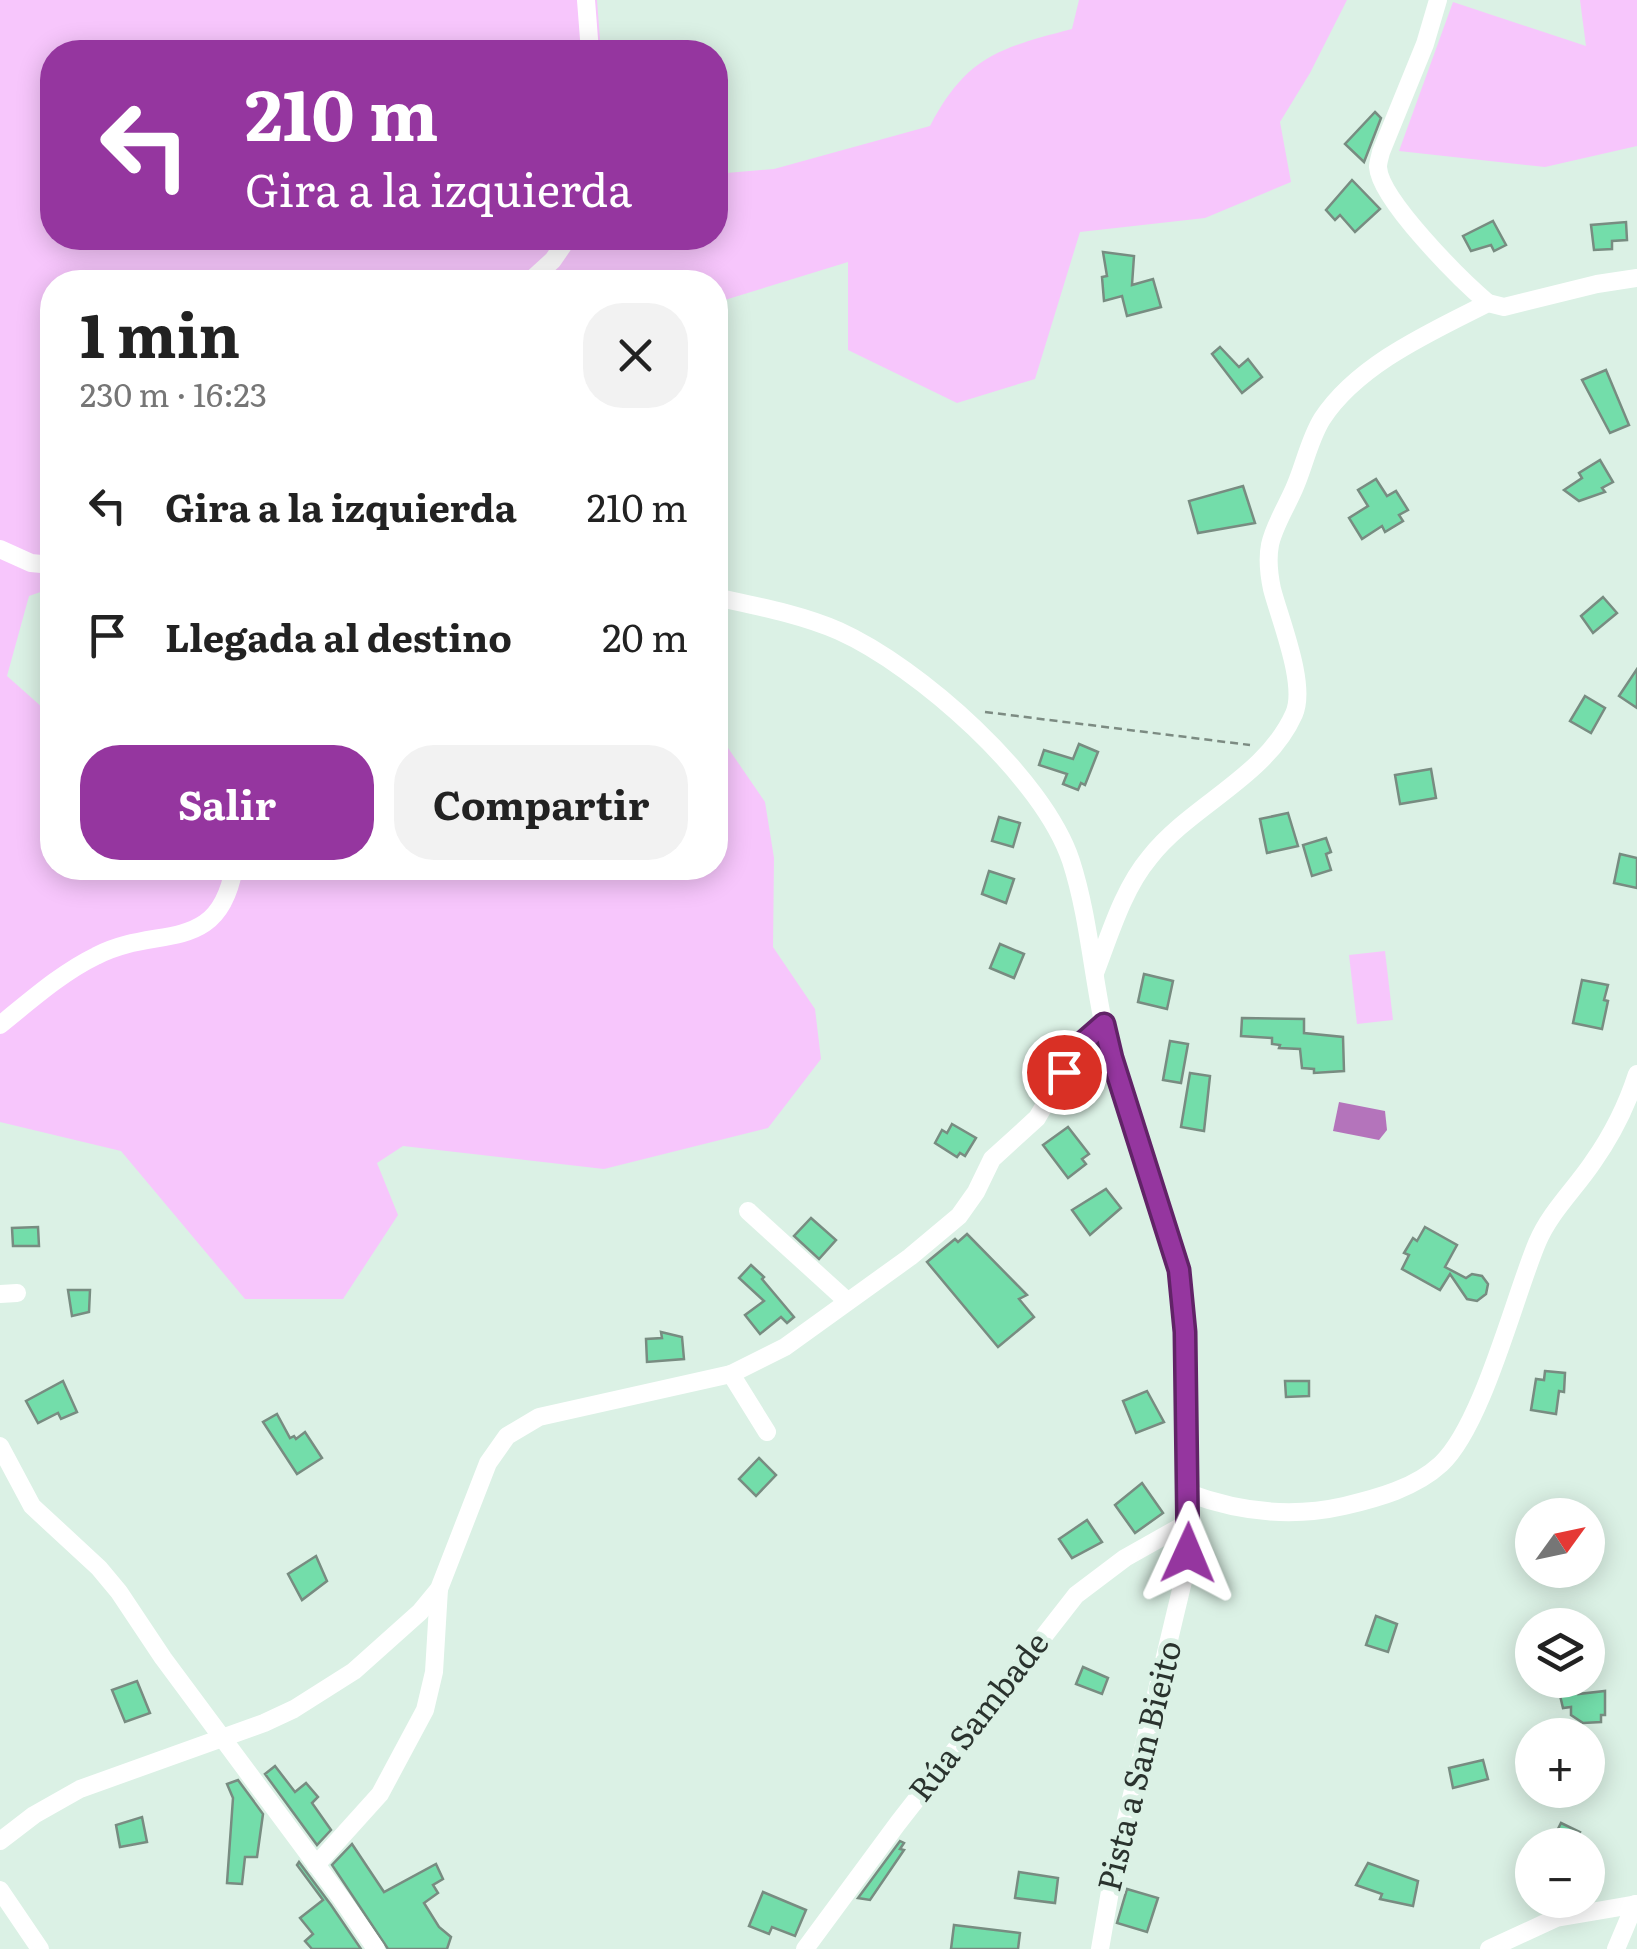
<!DOCTYPE html>
<html lang="es">
<head>
<meta charset="utf-8">
<style>
	:root { --surface:#fff; --page:#f2f2f2; --text:#222; --muted:#767676; --accent:#95369f }
	body { margin:0; font-family:Literata,serif; background:var(--page); color:var(--text); height:100vh; display:flex; flex-direction:column; font-size:38px; white-space:nowrap }
	* { box-sizing:border-box; margin:0 }
	p { font-size:32px; color:var(--muted) }
	.icon { flex:none; width:55px; height:55px; fill:none; stroke:currentColor; stroke-width:2; stroke-linecap:round; stroke-linejoin:round }
	.map { position:relative; flex:1; overflow:hidden }
	.details { position:absolute; left:40px; top:270px; width:688px; height:610px; display:flex; flex-direction:column; background:var(--surface); border-radius:40px; box-shadow:0 5px 25px #0003 }
	.details>* { flex:none }
	.guide { position:absolute; left:40px; top:40px; width:688px; height:210px; border-radius:40px; box-shadow:0 5px 25px #0003; background:#95369f; color:#fff; overflow:hidden }
	.needle { width:65px; rotate:57deg }
	.buttons { position:absolute; left:1515px; top:1498px; display:grid; gap:20px }
	.buttons a { display:grid; place-items:center; width:90px; height:90px; border-radius:50%; background:var(--surface); box-shadow:0 5px 25px #0003; font-size:50px }
	.pin { position:absolute; display:grid; place-items:center; width:85px; height:85px; color:#fff; margin:-42px; border:5px solid #fff; border-radius:50%; box-shadow:0 2px 10px #0007 }
	.me { position:absolute; width:110px; margin:-55px; rotate:1deg; stroke-linejoin:round; filter:drop-shadow(0 0 8px #0008) }
	.turn { display:flex; align-items:center; gap:35px; height:210px; padding:0 40px; font-size:45px }
	.turn .icon { width:130px; height:130px; stroke-width:2.5 }
	.turn b { display:block; font-size:70px; line-height:85px }
	.round { display:grid; place-items:center; flex:none; width:105px; height:105px; border-radius:40px; background:var(--page) }
	.overview { display:flex; align-items:center; justify-content:space-between; height:170px; padding:0 40px }
	h1 { font-size:60px; font-weight:700; line-height:75px }
	.primary-button { display:flex; gap:20px; margin-top:auto; padding:20px 40px }
	.primary-button a { flex:1; height:115px; border-radius:40px; background:var(--accent); color:#fff; font-size:40px; font-weight:700; line-height:115px; text-align:center }
	.primary-button a+a { background:var(--page); color:var(--text) }
	ul { padding:0; list-style:none }
	li { display:flex; align-items:center; gap:30px; height:130px; padding:0 40px }
	li div { flex:1 }
	li b { display:block; font-size:38px }
	li em { font-style:normal }
	.map>svg:first-child { display:block }
	.green { fill:#f7c6fc }
	.water { fill:#b474bb }
	.building { fill:#73ddaa; stroke:#788c81; stroke-width:2.5 }
	.lines { fill:none; stroke-linecap:round; stroke-linejoin:round }
	.path { stroke:#7c8b82; stroke-width:2.5; stroke-dasharray:8 5; stroke-linecap:butt }
	.street { stroke:#fff; stroke-width:18 }
	.route-casing { stroke:#612367; stroke-width:25 }
	.route { stroke:#95369f; stroke-width:18 }
	.labels { text-anchor:middle; stroke-width:10; stroke-linejoin:round; paint-order:stroke }
	.street-label { font-size:32px; fill:#2a332e; stroke:#dbf1e5 }
</style>
</head>
<body>
<div class="map">
<svg width="1637" height="1949" viewBox="0 0 1637 1949">
	<rect width="100%" height="100%" fill="#dbf1e5"/>
	<g class="green">
		<path d="M 0,0 L 597,0 L 601,52 L 52,52 L 52,238 L 715,238 L 715,174 L 774,169 L 930,126 C 966,57 999,48 1072,29 L 1079,0 L 1347,0 L 1310,73 L 1280,122 L 1291,182 L 1205,218 L 1080,232 L 1035,379 L 957,403 L 848,350 L 848,262 L 715,303 L 715,282 L 52,282 L 52,588 L 29,596 L 7,676 L 52,716 L 52,868 L 715,868 L 715,729 L 765,802 L 774,858 L 773,947 L 815,1009 L 821,1059 L 768,1128 L 604,1169 L 403,1146 L 377,1163 L 398,1215 L 343,1299 L 245,1299 L 121,1151 L 0,1122 Z"/>
		<polygon points="1580,0 1637,0 1637,146 1545,167 1399,151 1453,2 1586,46"/>
		<polygon points="1385,951 1393,1020 1357,1024 1349,955"/>
	</g>
	<polygon class="water" points="1339,1102 1385,1111 1387,1130 1379,1140 1333,1131"/>
	<g class="building">
		<polygon points="1375,112 1381,118 1364,162 1345,144"/>
		<polygon points="1352,180 1380,209 1355,232 1340,215 1335,220 1326,210"/>
		<polygon points="1493,221 1506,245 1494,251 1491,245 1471,251 1463,236"/>
		<polygon points="1626,222 1627,240 1612,241 1612,249 1594,250 1591,225"/>
		<polygon points="1103,252 1134,256 1132,285 1153,279 1161,307 1127,316 1122,296 1104,301 1102,277 1107,276"/>
		<polygon points="1220,347 1239,367 1248,359 1262,377 1242,393 1212,354"/>
		<polygon points="1606,370 1629,425 1610,433 1582,380"/>
		<polygon points="1600,460 1613,482 1602,488 1605,492 1579,501 1564,490 1582,478 1579,473"/>
		<polygon points="1376,479 1387,496 1396,491 1408,510 1399,515 1403,521 1385,532 1382,526 1362,539 1349,518 1368,506 1358,490"/>
		<polygon points="1243,486 1255,523 1198,533 1189,501"/>
		<polygon points="1603,597 1617,613 1593,633 1581,616"/>
		<polygon points="1637,669 1637,708 1619,696"/>
		<polygon points="1585,696 1605,708 1591,733 1570,721"/>
		<polygon points="1079,744 1098,752 1085,785 1081,783 1078,790 1063,784 1067,774 1039,765 1044,750 1073,759"/>
		<polygon points="1431,769 1436,798 1400,804 1395,775"/>
		<polygon points="1288,813 1298,846 1267,853 1260,819"/>
		<polygon points="999,817 1020,823 1013,847 992,841"/>
		<polygon points="1326,838 1331,852 1326,854 1331,870 1312,876 1303,845"/>
		<polygon points="1620,854 1637,858 1637,888 1614,883"/>
		<polygon points="989,871 1014,879 1006,903 982,894"/>
		<polygon points="1000,944 1024,954 1014,978 990,968"/>
		<polygon points="1144,974 1173,981 1167,1009 1138,1002"/>
		<polygon points="1582,980 1608,985 1604,1000 1608,1001 1602,1029 1573,1023"/>
		<polygon points="1242,1018 1304,1019 1304,1033 1343,1037 1344,1071 1314,1073 1314,1069 1302,1068 1300,1049 1279,1048 1280,1045 1272,1044 1272,1038 1241,1036"/>
		<polygon points="1170,1041 1188,1044 1181,1083 1163,1080"/>
		<polygon points="1190,1073 1210,1076 1204,1131 1181,1127"/>
		<polygon points="952,1124 976,1138 965,1156 960,1153 957,1157 935,1143 942,1130 947,1133"/>
		<polygon points="1068,1127 1089,1154 1082,1159 1086,1164 1068,1178 1043,1145"/>
		<polygon points="1106,1189 1121,1208 1090,1235 1072,1210"/>
		<polygon points="811,1218 836,1240 819,1259 794,1236"/>
		<polygon points="38,1227 39,1246 13,1246 12,1228"/>
		<polygon points="1425,1227 1457,1245 1445,1267 1466,1278 1472,1274 1482,1276 1488,1284 1486,1294 1477,1301 1467,1299 1450,1274 1440,1290 1402,1269 1409,1255 1404,1253 1413,1238 1417,1241"/>
		<polygon points="967,1234 1027,1295 1019,1299 1034,1317 998,1347 927,1262 955,1239 958,1242"/>
		<polygon points="751,1265 764,1277 762,1279 794,1317 787,1323 781,1317 760,1334 745,1315 764,1301 739,1278"/>
		<polygon points="68,1290 90,1290 89,1312 72,1316"/>
		<polygon points="661,1332 682,1337 684,1359 647,1362 646,1339 662,1338"/>
		<polygon points="1545,1371 1565,1373 1564,1392 1559,1391 1556,1414 1531,1410 1536,1379 1544,1380"/>
		<polygon points="63,1381 77,1412 61,1419 58,1413 38,1423 26,1401"/>
		<polygon points="1285,1381 1309,1381 1309,1396 1286,1397"/>
		<polygon points="1147,1391 1164,1422 1136,1433 1123,1401"/>
		<polygon points="277,1414 290,1438 294,1436 296,1439 305,1432 322,1458 297,1474 263,1422"/>
		<polygon points="759,1458 776,1475 756,1496 739,1479"/>
		<polygon points="1142,1483 1163,1513 1135,1533 1115,1505"/>
		<polygon points="1087,1520 1102,1542 1072,1558 1059,1539"/>
		<polygon points="316,1556 327,1581 302,1600 288,1574"/>
		<polygon points="1376,1616 1397,1624 1388,1652 1366,1645"/>
		<polygon points="1083,1667 1108,1678 1102,1694 1076,1684"/>
		<polygon points="137,1681 150,1713 125,1722 112,1690"/>
		<polygon points="1570,1682 1571,1686 1577,1685 1578,1694 1605,1691 1605,1715 1601,1715 1601,1722 1583,1723 1571,1715 1571,1707 1563,1708 1557,1683"/>
		<polygon points="1483,1760 1488,1779 1453,1788 1449,1768"/>
		<polygon points="275,1766 295,1792 306,1783 318,1797 312,1803 331,1830 317,1845 265,1774"/>
		<polygon points="238,1780 263,1814 257,1857 245,1857 242,1884 227,1883 233,1798 227,1784"/>
		<polygon points="142,1817 147,1842 120,1847 116,1825"/>
		<polygon points="1561,1823 1580,1832 1574,1845 1550,1845"/>
		<polygon points="900,1841 904,1843 900,1849 904,1850 870,1900 858,1898"/>
		<polygon points="352,1844 384,1892 436,1864 443,1879 433,1885 438,1893 424,1903 439,1927 451,1937 447,1949 388,1949 332,1865"/>
		<polygon points="299,1862 331,1905 361,1949 312,1949 305,1941 313,1934 300,1918 323,1900 297,1865"/>
		<polygon points="1368,1863 1418,1881 1413,1906 1380,1899 1382,1894 1356,1885"/>
		<polygon points="1019,1872 1058,1878 1055,1903 1015,1898"/>
		<polygon points="1127,1889 1158,1898 1147,1932 1117,1923"/>
		<polygon points="763,1892 806,1910 795,1936 772,1927 769,1934 749,1926"/>
		<polygon points="954,1925 1020,1933 1018,1949 951,1949"/>
	</g>
	<g class="lines">
		<polyline class="path" points="985,712 1250,745"/>
		<g class="street">
			<polyline points="586,0 590,52"/>
			<path d="M 1438,0 L 1425,44 L 1381,152 C 1380,157 1378,162 1378,167 C 1380,200 1462,281 1488,303"/>
			<polyline points="529,282 553,260 568,238"/>
			<polyline points="0,549 31,563 52,565"/>
			<path d="M 715,597 C 756,606 800,614 839,631 C 919,667 1043,777 1071,861 C 1092,926 1093,996 1113,1061 C 1134,1131 1164,1199 1179,1270 C 1189,1319 1185,1372 1186,1421 C 1187,1472 1191,1522 1185,1573 L 1113,1874 L 1100,1949"/>
			<path d="M 1095,973 C 1110,934 1123,889 1150,857 C 1191,805 1266,777 1294,714 C 1307,685 1280,620 1272,589 C 1262,541 1275,531 1294,489 C 1304,467 1309,440 1322,419 C 1358,364 1431,332 1488,303 L 1504,307 L 1597,284 L 1637,278"/>
			<path d="M 0,1025 C 30,1001 61,973 96,956 C 157,924 218,957 234,868"/>
			<polyline points="748,1211 847,1301"/>
			<polyline points="0,1294 17,1293"/>
			<polyline points="731,1374 767,1432"/>
			<polyline points="0,1446 32,1506 99,1568 119,1592 163,1658 341,1898 376,1949"/>
			<path d="M 1188,1493 C 1239,1512 1291,1518 1344,1506 C 1378,1498 1415,1488 1441,1464 C 1482,1426 1514,1298 1537,1243 C 1550,1212 1575,1189 1593,1162 C 1612,1135 1627,1105 1637,1074"/>
			<polyline points="0,1841 34,1815 80,1789 264,1723 294,1709 354,1671 420,1612 439,1589 488,1463 507,1436 539,1417 731,1374 785,1347 910,1257 959,1216 976,1192 992,1159 1037,1118 1079,1046 1104,1024"/>
			<polyline points="316,1865 380,1794 425,1710 434,1672 439,1589"/>
			<polyline points="0,1890 40,1949"/>
			<polyline points="805,1949 898,1823 1076,1595 1125,1558 1189,1522"/>
			<polyline points="1489,1949 1556,1918 1637,1904"/>
			<polyline points="1616,1949 1635,1904"/>
		</g>
	</g>
	<g class="lines">
		<g class="route-casing">
			<polyline id="route" points="1064,1072 1079,1046 1104,1024 1112,1058 1179,1270 1185,1332 1188,1553"/>
		</g>
		<use href="#route" class="route"/>
	</g>
	<g class="labels">
		<g class="street-label">
			<text transform="translate(979 1717) rotate(-52)" y="11">Rúa Sambade</text>
			<text transform="translate(1140 1766) rotate(-76)" y="11">Pista a San Bieito</text>
		</g>
	</g>
</svg>
<div class="buttons">
<a><svg class="needle" viewBox="-14 -14 28 28"><path d="M0-13l5 13h-10z" fill="#e53935"/><path d="M0 13l5-13h-10z" fill="#767676"/></svg></a>
<a><svg class="icon" aria-label="layers" viewBox="0 0 24 24"><path d="M12 4l9 5-9 5-9-5zM3 14l9 5 9-5"/></svg></a>
<a>+</a>
<a>−</a>
</div>
<div class="pin" style="left:1064px;top:1072px;background:#d93025"><svg class="icon" aria-label="arrive" viewBox="0 0 24 24"><path d="M6 21V4h12l-3 4 3 4H6"/></svg></div>
<svg class="me" style="left:1188px;top:1553px" viewBox="-20 -20 40 40"><path d="M0-17L14 15 0 8-14 15z" fill="#95369f" stroke="#fff" stroke-width="4"/></svg>
<div class="guide">
<div class="turn"><svg class="icon" aria-label="left" viewBox="0 0 24 24"><path d="M17 20v-9H6M10 6l-5 5 5 5"/></svg><div><b>210 m</b>Gira a la izquierda</div></div>
</div>
<section class="details">
<div class="overview"><div><h1>1 min</h1><p>230 m · 16:23</p></div><a class="round"><svg class="icon" aria-label="close" viewBox="0 0 24 24"><path d="M6 6l12 12M18 6L6 18"/></svg></a></div>
<ul>
<li><svg class="icon" aria-label="left" viewBox="0 0 24 24"><path d="M17 20v-9H6M10 6l-5 5 5 5"/></svg><div><b>Gira a la izquierda</b></div><em>210 m</em></li>
<li><svg class="icon" aria-label="arrive" viewBox="0 0 24 24"><path d="M6 21V4h12l-3 4 3 4H6"/></svg><div><b>Llegada al destino</b></div><em>20 m</em></li>
</ul>
<div class="primary-button"><a>Salir</a><a>Compartir</a></div>
</section>
</div>
</body>
</html>
